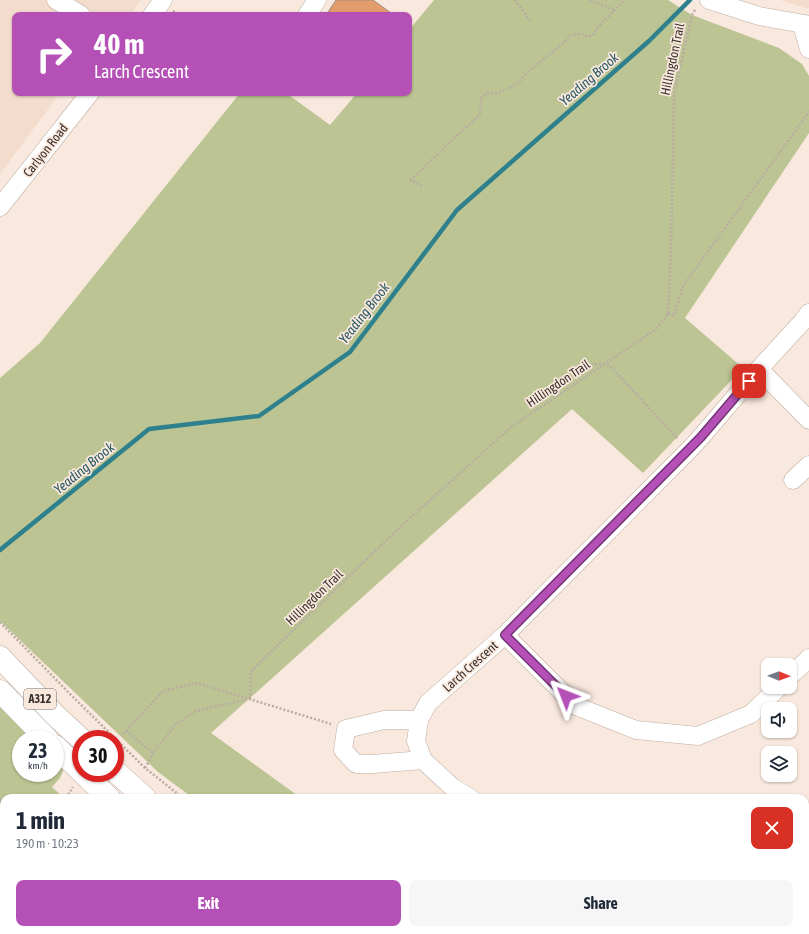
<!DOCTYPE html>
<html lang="en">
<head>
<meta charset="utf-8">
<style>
	:root { --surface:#fff; --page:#f6f6f7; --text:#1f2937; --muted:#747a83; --accent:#b450b6 }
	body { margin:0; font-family:"Asap Condensed",sans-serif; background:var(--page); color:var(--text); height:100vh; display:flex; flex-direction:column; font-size:15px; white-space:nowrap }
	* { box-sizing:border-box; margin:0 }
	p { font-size:13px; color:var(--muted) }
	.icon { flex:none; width:22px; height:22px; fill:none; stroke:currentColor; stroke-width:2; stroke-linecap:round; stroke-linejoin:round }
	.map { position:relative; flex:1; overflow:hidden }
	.side { position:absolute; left:0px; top:794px; width:809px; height:140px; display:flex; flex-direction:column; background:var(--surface); border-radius:12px 12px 0 0; box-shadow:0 1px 3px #0004 }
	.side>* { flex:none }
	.guide { position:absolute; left:12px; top:12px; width:400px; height:84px; border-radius:8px; box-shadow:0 1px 3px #0004; background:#b450b6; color:#fff; overflow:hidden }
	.needle { width:26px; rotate:91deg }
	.fabs { position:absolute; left:761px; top:658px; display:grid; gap:8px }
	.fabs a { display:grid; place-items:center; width:36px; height:36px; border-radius:8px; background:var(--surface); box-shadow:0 1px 3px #0004; font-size:20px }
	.speed { position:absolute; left:12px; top:730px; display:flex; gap:8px; font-size:20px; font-weight:700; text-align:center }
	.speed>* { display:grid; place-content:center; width:52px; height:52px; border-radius:50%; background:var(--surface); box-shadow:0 1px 3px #0004; line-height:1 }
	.speed small { font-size:10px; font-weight:400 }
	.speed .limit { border:6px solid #d22; background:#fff; color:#111 }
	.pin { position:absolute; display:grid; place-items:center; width:34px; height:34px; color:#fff; margin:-17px; border-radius:8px; box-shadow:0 2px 6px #0006 }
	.me { position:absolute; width:44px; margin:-22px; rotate:315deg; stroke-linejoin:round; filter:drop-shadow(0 0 3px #0008) }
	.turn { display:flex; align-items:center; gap:14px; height:84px; padding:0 16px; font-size:18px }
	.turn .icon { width:52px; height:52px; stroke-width:2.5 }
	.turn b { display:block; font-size:28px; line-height:34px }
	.round { display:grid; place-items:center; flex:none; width:42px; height:42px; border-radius:8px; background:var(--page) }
	.headline { display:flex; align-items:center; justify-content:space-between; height:68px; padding:0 16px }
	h1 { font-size:24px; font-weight:700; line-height:30px }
	.cta { display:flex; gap:8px; margin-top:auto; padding:8px 16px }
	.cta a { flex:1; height:46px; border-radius:8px; background:var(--accent); color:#fff; font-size:16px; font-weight:700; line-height:46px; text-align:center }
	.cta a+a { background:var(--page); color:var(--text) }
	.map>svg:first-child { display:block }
	.built { fill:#f4dccd }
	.green { fill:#bcc493 }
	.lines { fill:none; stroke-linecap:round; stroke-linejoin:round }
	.stream { stroke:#2d808c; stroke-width:4.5 }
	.building { fill:#e39d6d; stroke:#9f8f85 }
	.minor-casing { stroke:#bdada3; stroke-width:19 }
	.highway-casing { stroke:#bdada3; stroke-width:23 }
	.path { stroke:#baaca3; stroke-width:2.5; stroke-dasharray:2 2; stroke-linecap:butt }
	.minor { stroke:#fff; stroke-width:18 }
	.highway { stroke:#fff; stroke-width:22 }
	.route-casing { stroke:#753476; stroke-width:10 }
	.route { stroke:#b450b6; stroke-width:7 }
	.labels { text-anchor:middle; stroke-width:3.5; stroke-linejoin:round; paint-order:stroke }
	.shield { fill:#f9e8dd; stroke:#726862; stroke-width:1 }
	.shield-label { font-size:12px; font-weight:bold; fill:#38312d }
	.street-label { font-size:13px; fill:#38312d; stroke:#f9e8dd }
	.water-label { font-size:14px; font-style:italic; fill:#2c5c65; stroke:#f9e8dd }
</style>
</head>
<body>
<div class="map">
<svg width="809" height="934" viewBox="0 0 809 934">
	<rect width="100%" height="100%" fill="#f9e8dd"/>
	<g class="built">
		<polygon points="0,0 141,0 130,15 15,15 15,93 60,93 0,174"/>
		<polygon points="780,0 809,0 809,8 805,8"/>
	</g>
	<g class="green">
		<polygon points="434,0 668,0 692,15 779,48 802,64 809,76 809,133 685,318 743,368 643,473 572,409 211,733 301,798 193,798 158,772 0,621 0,378 40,343 240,93 286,93 330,125 357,93 409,93 409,30"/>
		<polygon points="0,702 37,739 21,739 21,773 55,773 55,759 64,769 60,778 52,787 64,798 4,798 4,930 9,930 4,934 0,934"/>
		<polygon points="371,930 483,930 490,934 377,934"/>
	</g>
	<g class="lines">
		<polyline class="stream" points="0,550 149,429 259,416 350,352 457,210 649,41 690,0"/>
	</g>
	<polygon class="building" points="336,0 373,0 394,15 326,15"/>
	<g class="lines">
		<g class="minor-casing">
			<g id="minor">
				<polyline points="56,0 81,15"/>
				<polyline points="709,0 759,16 809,25"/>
				<polyline points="152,15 163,0"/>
				<polyline points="307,15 317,0"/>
				<polyline points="802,24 809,49"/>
				<polyline points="0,207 90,93"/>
				<polyline points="759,369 809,420"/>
				<polyline points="793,480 809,465"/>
				<polyline points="505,635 576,706 636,730 698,736 751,714 779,687"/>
				<polyline points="790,676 809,658"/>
				<polyline points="419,720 384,720 346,729 343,750 356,764 373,764 423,760"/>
				<polyline points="470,798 452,787 423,760 416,741 419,720 428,703 505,635 689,450 701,437 759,369 803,321 809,313"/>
				<polyline points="686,930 692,934"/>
			</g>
		</g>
		<g class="highway-casing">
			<g id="highway">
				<polyline points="0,657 56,716 81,739"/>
				<polyline points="0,691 47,739"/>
				<polyline points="55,746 81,771"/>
				<polyline points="115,771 145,798"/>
				<polyline points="83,773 109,798"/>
				<polyline points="264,930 269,934"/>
				<polyline points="303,930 308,934"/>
			</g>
		</g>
		<g class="path">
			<polyline points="515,0 531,22"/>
			<polyline points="590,0 614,10"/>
			<polyline points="173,11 178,15"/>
			<polyline points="422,186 411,180 447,145 480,115 481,98 487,93 497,93 516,85 527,73 562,44 571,35 581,34 589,37 594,34 598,27 625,0"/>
			<polyline points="668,314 674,316 683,286 809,112"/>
			<polyline points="583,365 604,364 610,366 678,439"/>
			<polyline points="0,622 70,694 145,768 183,798"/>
			<polyline points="250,699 251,671 398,529 511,427 655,330 668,314 671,252 674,94 692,15 696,8"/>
			<polyline points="126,731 153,753"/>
			<polyline points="123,734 163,691 197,683 331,724"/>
			<polyline points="145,768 148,763 153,753 176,724 196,711 249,699"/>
			<polyline points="66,798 73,787"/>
			<polyline points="0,799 4,807"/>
			<polyline points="0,878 4,877"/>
			<polyline points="0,918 4,915"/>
			<polyline points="42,930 42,934"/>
			<polyline points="353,930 359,934"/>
		</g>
		<use href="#minor" class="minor"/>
		<use href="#highway" class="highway"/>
	</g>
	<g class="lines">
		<g class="route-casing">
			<polyline id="route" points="566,696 505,635 701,437 749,381"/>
		</g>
		<use href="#route" class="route"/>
	</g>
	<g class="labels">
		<rect class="shield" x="24" y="689" width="32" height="20" rx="3"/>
		<g class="shield-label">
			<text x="40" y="703">A312</text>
		</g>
		<g class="street-label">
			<text transform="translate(672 59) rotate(-78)" y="5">Hillingdon Trail</text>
			<text transform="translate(45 150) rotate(-52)" y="5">Carlyon Road</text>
			<text transform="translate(558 383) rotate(-34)" y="5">Hillingdon Trail</text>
			<text transform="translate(314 597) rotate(-44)" y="5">Hillingdon Trail</text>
			<text transform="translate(470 666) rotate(-42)" y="5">Larch Crescent</text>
		</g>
		<g class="water-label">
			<text transform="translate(589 79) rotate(-41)" y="5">Yeading Brook</text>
			<text transform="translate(364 313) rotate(-52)" y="5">Yeading Brook</text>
			<text transform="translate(84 468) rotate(-39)" y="5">Yeading Brook</text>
		</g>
	</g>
</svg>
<div class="fabs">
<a><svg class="needle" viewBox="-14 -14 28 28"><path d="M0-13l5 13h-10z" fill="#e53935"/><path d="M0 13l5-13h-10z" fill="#747a83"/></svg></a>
<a><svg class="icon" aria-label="sound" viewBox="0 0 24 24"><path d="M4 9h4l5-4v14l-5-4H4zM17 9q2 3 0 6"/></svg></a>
<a><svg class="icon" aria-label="layers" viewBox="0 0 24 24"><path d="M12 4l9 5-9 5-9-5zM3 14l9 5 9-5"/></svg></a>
</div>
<div class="speed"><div>23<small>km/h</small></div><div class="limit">30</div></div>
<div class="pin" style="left:749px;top:381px;background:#d93025"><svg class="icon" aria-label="arrive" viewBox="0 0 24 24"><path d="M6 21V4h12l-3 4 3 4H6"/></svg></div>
<svg class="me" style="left:566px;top:696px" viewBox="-20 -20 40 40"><path d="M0-17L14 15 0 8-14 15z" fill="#b450b6" stroke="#fff" stroke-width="4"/></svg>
<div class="guide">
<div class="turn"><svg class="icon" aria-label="right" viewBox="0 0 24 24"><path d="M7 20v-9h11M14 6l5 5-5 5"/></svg><div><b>40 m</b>Larch Crescent</div></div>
</div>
<section class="side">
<div class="headline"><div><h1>1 min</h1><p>190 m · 10:23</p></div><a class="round" style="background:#d93025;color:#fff"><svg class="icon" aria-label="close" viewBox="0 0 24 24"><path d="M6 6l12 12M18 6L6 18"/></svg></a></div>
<div class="cta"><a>Exit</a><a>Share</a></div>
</section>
</div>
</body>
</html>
